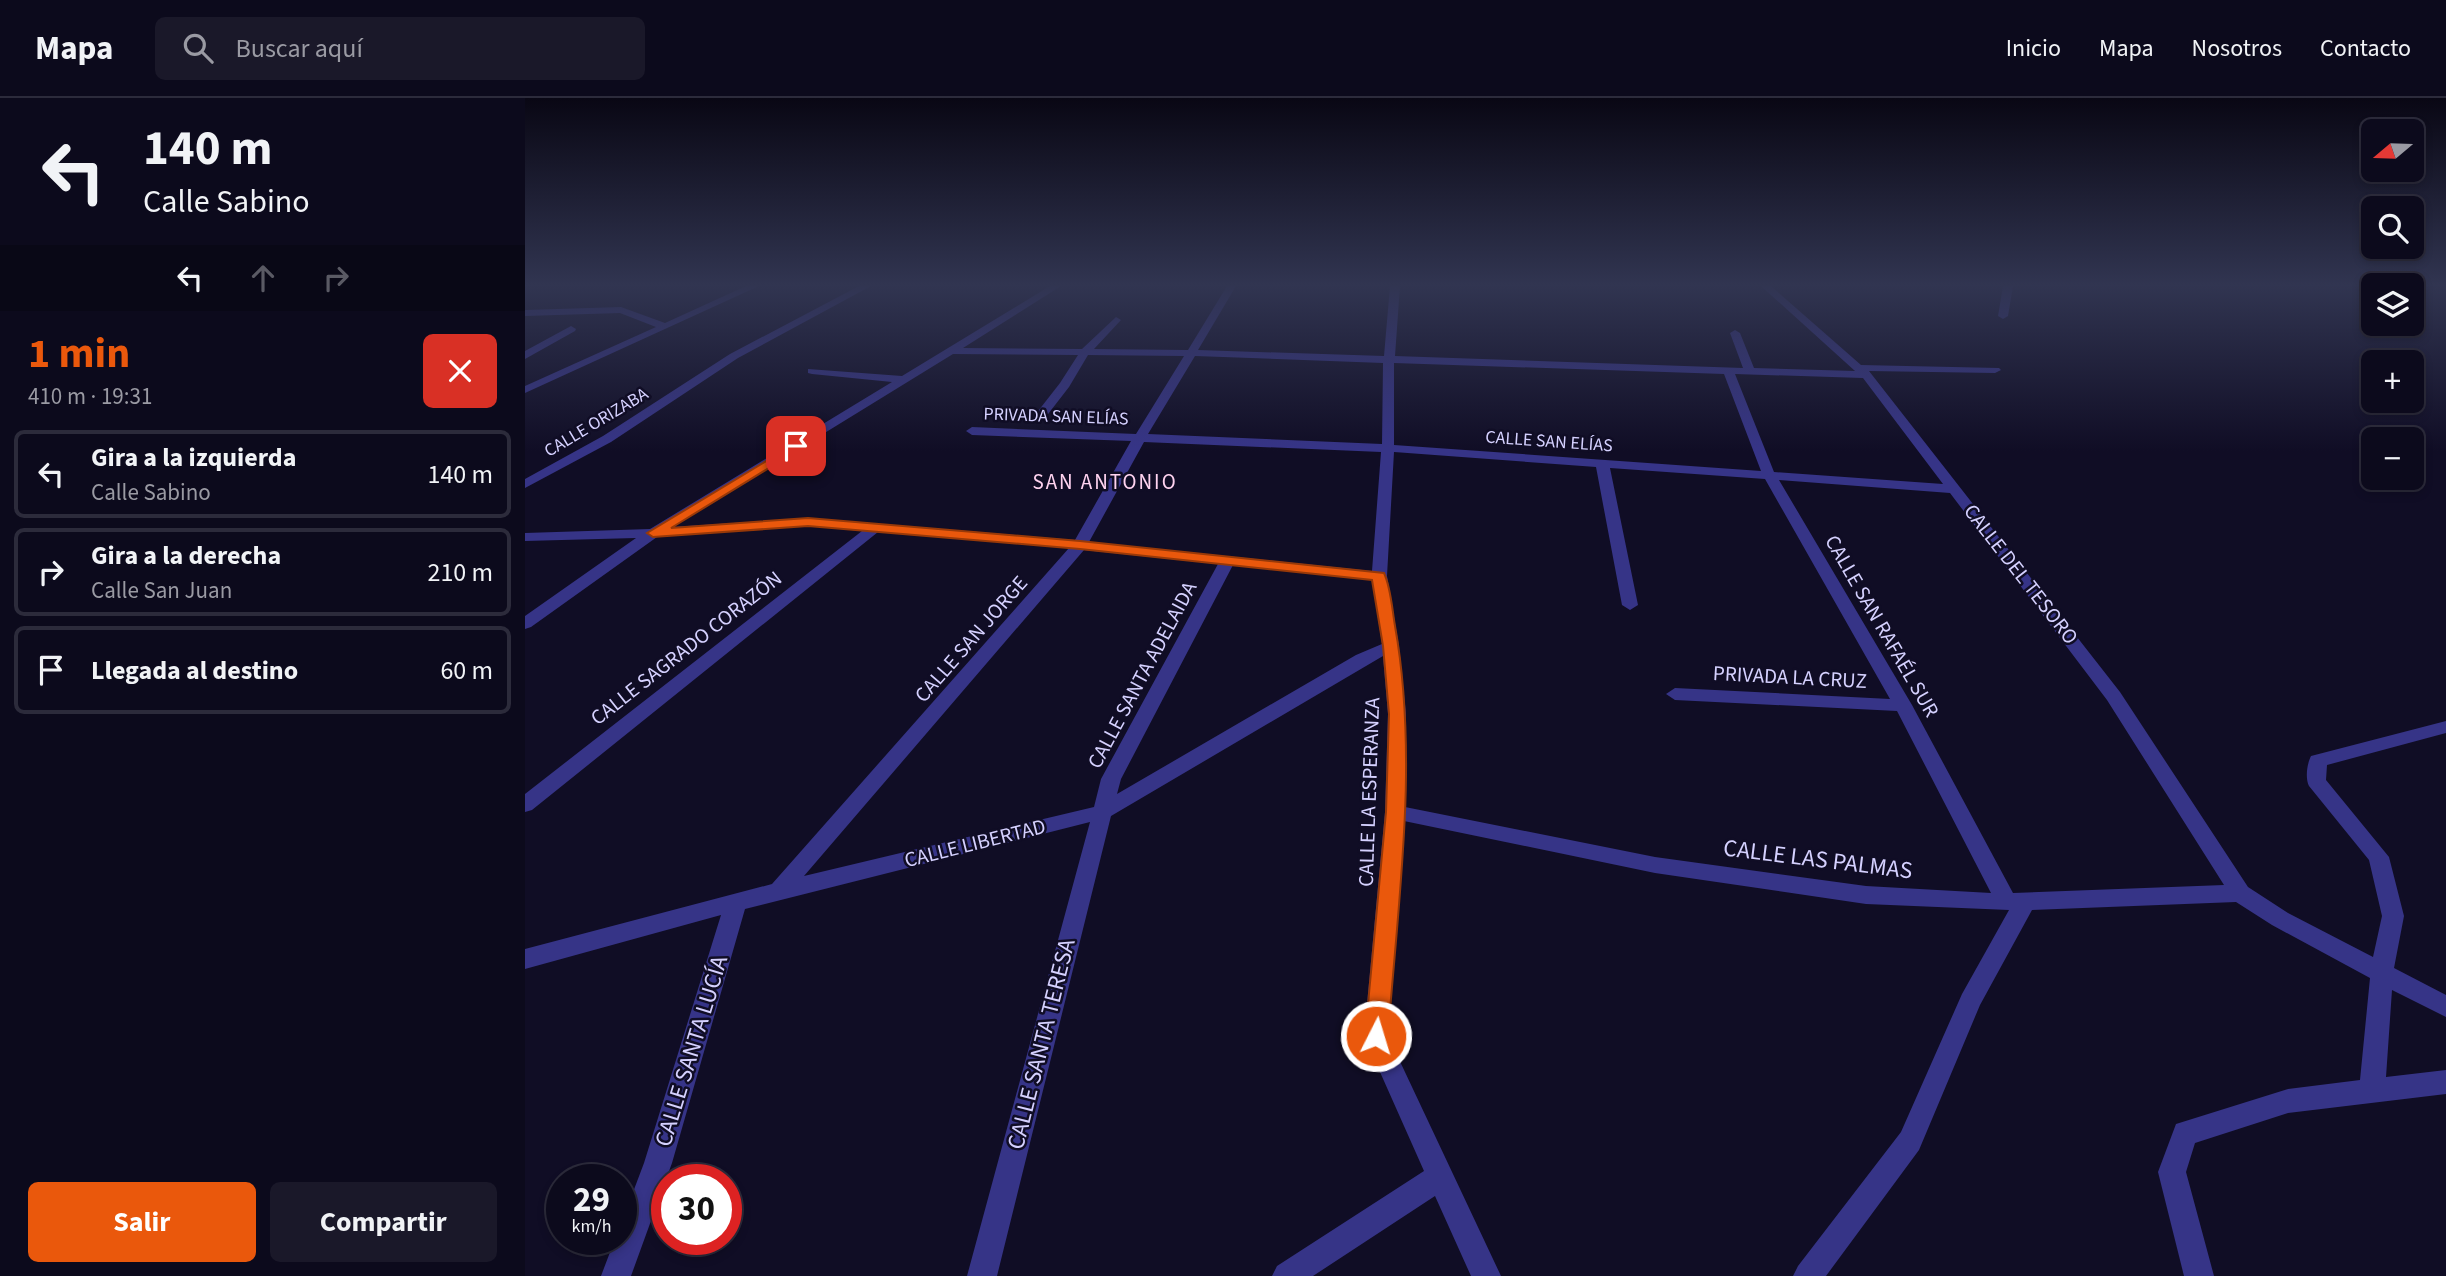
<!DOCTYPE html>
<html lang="es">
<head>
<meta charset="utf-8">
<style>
	:root { --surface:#0c0a1c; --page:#1a1829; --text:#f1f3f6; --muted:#9a9aa3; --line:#2c2b3b; --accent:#ea580c }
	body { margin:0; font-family:"Source Sans 3",sans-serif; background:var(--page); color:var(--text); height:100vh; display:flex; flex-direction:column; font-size:26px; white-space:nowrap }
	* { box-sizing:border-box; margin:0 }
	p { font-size:23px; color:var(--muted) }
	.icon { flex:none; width:38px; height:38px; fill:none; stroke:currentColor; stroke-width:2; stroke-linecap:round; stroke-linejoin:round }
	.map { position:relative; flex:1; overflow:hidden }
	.panel { display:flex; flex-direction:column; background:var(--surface); width:525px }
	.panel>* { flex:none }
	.banner { background:#0c0a1c; color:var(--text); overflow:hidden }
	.needle { width:46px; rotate:251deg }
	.controls { position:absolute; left:1836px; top:21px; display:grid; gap:14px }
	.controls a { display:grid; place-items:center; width:63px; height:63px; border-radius:10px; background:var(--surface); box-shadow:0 4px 10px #0003,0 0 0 2px var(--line); font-size:35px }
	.speed { position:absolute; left:21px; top:1066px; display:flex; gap:14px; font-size:35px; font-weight:700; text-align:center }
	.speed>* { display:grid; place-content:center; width:91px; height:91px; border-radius:50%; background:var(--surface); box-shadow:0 4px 10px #0003,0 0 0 2px var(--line); line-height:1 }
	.speed small { font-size:18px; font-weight:400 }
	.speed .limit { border:10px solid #d22; background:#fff; color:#111 }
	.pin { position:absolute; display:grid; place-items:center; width:60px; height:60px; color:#fff; margin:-30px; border-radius:14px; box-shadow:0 4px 10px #0006 }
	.me { position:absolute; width:77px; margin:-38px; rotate:5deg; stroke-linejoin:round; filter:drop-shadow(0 0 5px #0008) }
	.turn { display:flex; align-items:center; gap:24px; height:147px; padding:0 28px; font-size:32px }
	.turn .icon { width:91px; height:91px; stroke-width:2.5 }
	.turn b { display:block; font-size:49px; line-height:60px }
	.lanes { display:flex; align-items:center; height:66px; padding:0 28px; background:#0003; justify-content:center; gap:35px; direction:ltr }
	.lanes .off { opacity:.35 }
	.round { display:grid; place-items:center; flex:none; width:74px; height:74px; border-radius:10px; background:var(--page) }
	.summary { display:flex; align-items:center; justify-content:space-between; height:119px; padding:0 28px }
	h1 { font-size:42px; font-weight:700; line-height:52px; color:var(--accent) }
	.primary-button { display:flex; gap:14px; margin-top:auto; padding:14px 28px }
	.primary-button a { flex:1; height:80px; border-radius:10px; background:var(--accent); color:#fff; font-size:28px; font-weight:700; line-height:80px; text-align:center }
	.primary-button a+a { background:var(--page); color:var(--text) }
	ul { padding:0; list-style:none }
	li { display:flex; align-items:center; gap:21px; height:88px; margin:0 14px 10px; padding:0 14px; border:4px solid var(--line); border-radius:10px }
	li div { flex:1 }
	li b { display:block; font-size:26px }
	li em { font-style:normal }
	header { display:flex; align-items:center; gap:42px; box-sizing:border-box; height:98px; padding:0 35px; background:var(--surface); border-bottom:2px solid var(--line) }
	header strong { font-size:33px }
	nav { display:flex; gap:38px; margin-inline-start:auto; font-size:24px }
	.search { width:490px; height:63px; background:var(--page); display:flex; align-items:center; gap:18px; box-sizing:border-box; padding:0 24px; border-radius:10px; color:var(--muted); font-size:26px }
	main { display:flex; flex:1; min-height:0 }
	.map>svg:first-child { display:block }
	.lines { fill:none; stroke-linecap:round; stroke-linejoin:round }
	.minor { fill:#363487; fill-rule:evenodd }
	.route { fill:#ea580c; stroke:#983908; stroke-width:2 }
	.labels { text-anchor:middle; stroke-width:5; stroke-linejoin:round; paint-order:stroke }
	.far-street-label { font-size:18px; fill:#d5d1ff; stroke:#100d25 }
	.far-quarter-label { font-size:21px; letter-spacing:2px; fill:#ffd3f0; stroke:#100d25 }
	.street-label { font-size:21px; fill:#d5d1ff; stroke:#100d25 }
	.near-street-label { font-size:24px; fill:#d5d1ff; stroke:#100d25 }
</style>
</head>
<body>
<header>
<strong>Mapa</strong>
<div class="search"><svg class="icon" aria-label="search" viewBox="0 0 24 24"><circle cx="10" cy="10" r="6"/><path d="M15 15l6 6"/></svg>Buscar aquí</div>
<nav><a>Inicio</a><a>Mapa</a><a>Nosotros</a><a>Contacto</a></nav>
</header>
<main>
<section class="panel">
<div class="banner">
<div class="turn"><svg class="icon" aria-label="left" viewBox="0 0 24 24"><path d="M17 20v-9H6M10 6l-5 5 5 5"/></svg><div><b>140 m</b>Calle Sabino</div></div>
<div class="lanes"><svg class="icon" aria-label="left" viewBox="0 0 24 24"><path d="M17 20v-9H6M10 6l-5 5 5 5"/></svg><svg class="icon off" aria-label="ahead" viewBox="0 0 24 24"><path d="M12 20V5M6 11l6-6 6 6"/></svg><svg class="icon off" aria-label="right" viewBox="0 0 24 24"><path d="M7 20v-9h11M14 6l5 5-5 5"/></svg></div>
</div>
<div class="summary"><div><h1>1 min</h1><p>410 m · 19:31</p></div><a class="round" style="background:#d93025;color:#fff"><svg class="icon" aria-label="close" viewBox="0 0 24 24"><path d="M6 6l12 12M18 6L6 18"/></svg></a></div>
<ul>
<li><svg class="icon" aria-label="left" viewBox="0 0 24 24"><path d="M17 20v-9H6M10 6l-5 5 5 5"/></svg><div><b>Gira a la izquierda</b><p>Calle Sabino</p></div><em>140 m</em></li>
<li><svg class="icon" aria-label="right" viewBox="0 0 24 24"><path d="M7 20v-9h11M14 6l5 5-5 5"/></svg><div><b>Gira a la derecha</b><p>Calle San Juan</p></div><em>210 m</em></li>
<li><svg class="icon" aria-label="arrive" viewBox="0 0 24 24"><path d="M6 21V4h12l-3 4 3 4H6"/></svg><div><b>Llegada al destino</b></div><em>60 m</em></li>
</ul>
<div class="primary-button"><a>Salir</a><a>Compartir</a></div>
</section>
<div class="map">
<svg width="1921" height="1178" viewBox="0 0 1921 1178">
	<rect width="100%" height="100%" fill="#100d25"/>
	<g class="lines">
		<g class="minor">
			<polygon points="221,188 234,188 0,295 0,288 131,229 95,215 0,218 0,212 96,209 140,225"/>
			<polygon points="334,188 346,188 213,260 86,344 0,390 0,381 78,338 205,256"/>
			<path d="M 525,188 L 536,188 L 438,250 L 557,251 L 591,219 L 596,222 L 569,251 L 663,252 L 702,188 L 711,188 L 673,252 L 859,258 L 865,188 L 875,188 L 870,258 L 1218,270 L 1205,235 L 1210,232 L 1215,235 L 1229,270 L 1330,273 L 1236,188 L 1246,188 L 1336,267 L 1474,270 L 1476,272 L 1470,275 L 1344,273 L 1595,594 L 1723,789 L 1763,815 L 1848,859 L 1857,818 L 1844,762 L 1784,688 C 1780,680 1782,666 1786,658 L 1921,623 L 1921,635 L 1802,667 L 1801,682 L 1864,759 L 1879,818 L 1869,870 L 1921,897 L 1921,919 L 1867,892 L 1861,979 L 1921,972 L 1921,996 L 1763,1015 L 1670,1045 L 1661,1074 L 1689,1178 L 1659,1178 L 1633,1074 L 1651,1026 L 1763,991 L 1835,982 L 1845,880 L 1747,827 L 1711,804 L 1507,812 L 1455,907 L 1394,1052 L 1301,1178 L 1268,1178 L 1273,1168 L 1376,1034 L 1437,896 L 1484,812 L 1341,806 L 1130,775 L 879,723 L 863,938 L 976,1178 L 946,1178 L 910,1098 L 788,1178 L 747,1178 L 752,1168 L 899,1073 L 839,938 L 860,714 L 863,616 L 858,558 L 586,718 L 472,1178 L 442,1178 L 565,724 L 220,811 L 147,1065 L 106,1178 L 76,1178 L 90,1141 L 96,1141 L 96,1126 L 119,1065 L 196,817 L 0,871 L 0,851 L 247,786 L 544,450 L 353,434 L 7,712 L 0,714 L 0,696 L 337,433 L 283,428 L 132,439 L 6,529 L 0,531 L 0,518 L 111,440 L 0,443 L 0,435 L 125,431 L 367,284 L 287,276 L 283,275 L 283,271 L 377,278 ZM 428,256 L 553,257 L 535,285 L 510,317 L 516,321 L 520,320 L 544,289 L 563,257 L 659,258 L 611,336 L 447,329 L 441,333 L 447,337 L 606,343 L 550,442 L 283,420 L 147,429 ZM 670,258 L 858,265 L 857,346 L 623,336 ZM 869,265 L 1199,276 L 1236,373 L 869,347 ZM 1210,276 L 1338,280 L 1418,386 L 1249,374 ZM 619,344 L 856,354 L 847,473 L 564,444 ZM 869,354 L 1071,369 L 1097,507 L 1105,512 L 1113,507 L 1085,370 L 1240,381 L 1365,601 L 1150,590 L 1141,596 L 1150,602 L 1372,613 L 1466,795 L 1341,788 L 1130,759 L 880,709 L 881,616 L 874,548 L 862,478 ZM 1254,382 L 1425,395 L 1582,602 L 1699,787 L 1488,795 L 1387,607 ZM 559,452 L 693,466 L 576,681 L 569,709 L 279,778 ZM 708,467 L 847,482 L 857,546 L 831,557 L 592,696 L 596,681 Z"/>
			<polygon points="1478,188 1488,188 1483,218 1478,221 1473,218"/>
			<polygon points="46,228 51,231 50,233 0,261 0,253"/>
		</g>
	</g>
	<linearGradient id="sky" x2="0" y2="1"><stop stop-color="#090714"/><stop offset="0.53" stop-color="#313551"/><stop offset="1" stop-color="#313551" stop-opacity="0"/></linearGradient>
	<rect width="1921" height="353" fill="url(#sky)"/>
	<path class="route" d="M 271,345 L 276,348 L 275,351 L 146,430 L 283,420 L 555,443 L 859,475 C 866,490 867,511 870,528 C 894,662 873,802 863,938 L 859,945 L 851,948 L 844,945 L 840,938 L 861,714 L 864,616 L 858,548 L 847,482 L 555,451 L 283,428 L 128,439 L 122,435 Z"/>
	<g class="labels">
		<g class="far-street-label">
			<text transform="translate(531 318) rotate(2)" y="6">PRIVADA SAN ELÍAS</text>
			<text transform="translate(71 324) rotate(-31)" y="6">CALLE ORIZABA</text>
			<text transform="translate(1024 343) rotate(4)" y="6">CALLE SAN ELÍAS</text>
		</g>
		<g class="far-quarter-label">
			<text x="580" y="391">SAN ANTONIO</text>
		</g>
		<g class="street-label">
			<text transform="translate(1496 476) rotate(52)" y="7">CALLE DEL TESORO</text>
			<text transform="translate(1357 528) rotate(60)" y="7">CALLE SAN RAFAÉL SUR</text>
			<text transform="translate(446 541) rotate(-49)" y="7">CALLE SAN JORGE</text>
			<text transform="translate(161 550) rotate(-38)" y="7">CALLE SAGRADO CORAZÓN</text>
			<text transform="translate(617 577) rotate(-62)" y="7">CALLE SANTA ADELAIDA</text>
			<text transform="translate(1265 579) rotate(3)" y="7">PRIVADA LA CRUZ</text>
			<text transform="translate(844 694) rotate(-88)" y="7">CALLE LA ESPERANZA</text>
			<text transform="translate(450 745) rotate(-14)" y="7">CALLE LIBERTAD</text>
		</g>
		<g class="near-street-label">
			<text transform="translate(1293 761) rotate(7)" y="8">CALLE LAS PALMAS</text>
			<text transform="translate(516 946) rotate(-76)" y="8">CALLE SANTA TERESA</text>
			<text transform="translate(166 953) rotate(-73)" y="8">CALLE SANTA LUCÍA</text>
		</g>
	</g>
</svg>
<div class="controls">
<a><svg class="needle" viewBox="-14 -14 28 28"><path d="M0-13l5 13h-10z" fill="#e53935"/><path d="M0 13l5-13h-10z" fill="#9a9aa3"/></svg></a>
<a><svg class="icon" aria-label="search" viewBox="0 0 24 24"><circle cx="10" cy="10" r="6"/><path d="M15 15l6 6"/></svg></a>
<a><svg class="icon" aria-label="layers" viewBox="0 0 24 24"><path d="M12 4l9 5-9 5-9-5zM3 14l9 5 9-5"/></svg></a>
<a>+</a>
<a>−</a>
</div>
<div class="speed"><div>29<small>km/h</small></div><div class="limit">30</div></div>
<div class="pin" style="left:271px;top:348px;background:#d93025"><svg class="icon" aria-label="arrive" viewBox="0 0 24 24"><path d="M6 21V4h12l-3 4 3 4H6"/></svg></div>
<svg class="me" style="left:851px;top:938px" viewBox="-20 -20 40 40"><circle r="17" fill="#ea580c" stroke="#fff" stroke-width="3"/><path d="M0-11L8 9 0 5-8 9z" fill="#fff"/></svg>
</div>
</main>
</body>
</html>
